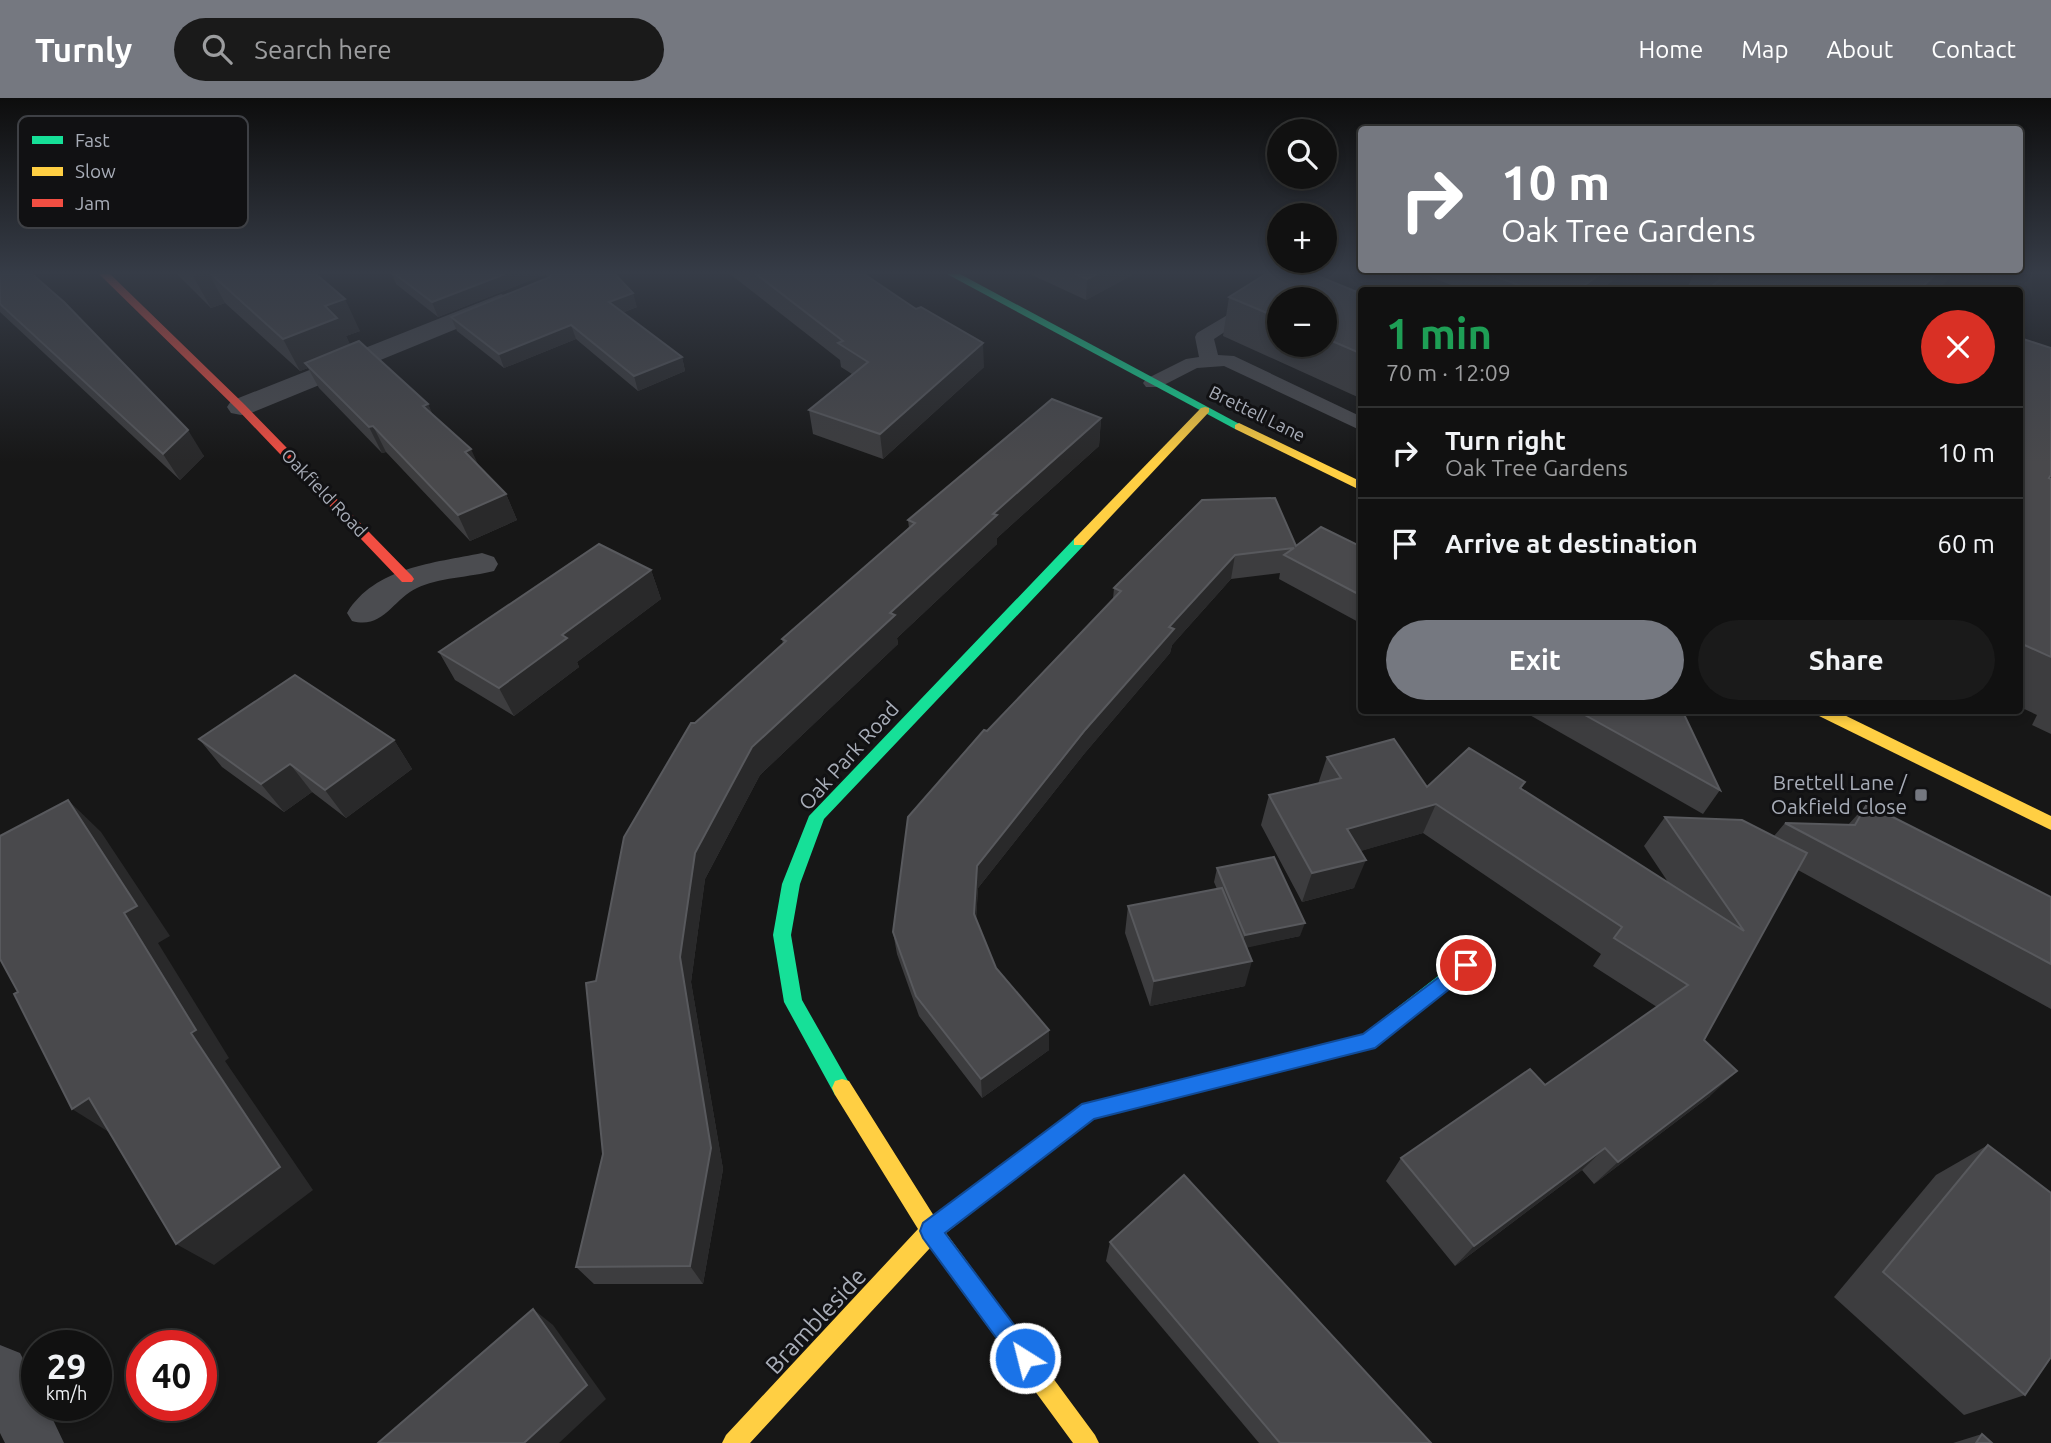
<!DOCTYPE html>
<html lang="en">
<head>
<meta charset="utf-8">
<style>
	:root { --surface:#111; --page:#1a1a1a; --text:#f1f3f6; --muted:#9c9d9f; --line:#303131; --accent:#757880 }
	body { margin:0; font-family:Ubuntu,sans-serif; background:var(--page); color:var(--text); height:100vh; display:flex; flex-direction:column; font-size:26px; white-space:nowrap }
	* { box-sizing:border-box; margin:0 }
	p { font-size:23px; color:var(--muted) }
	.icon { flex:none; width:38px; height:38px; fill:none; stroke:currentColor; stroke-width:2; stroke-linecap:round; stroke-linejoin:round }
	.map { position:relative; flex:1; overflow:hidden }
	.side { position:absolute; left:1358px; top:189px; width:665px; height:427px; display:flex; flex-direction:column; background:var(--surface); border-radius:7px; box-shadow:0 4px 10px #0003,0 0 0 2px var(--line) }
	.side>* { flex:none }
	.guide { position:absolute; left:1358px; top:28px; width:665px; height:147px; border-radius:7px; box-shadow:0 4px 10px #0003,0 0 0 2px var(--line); background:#757880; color:#fff; overflow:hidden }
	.buttons { position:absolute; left:1267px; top:21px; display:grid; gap:14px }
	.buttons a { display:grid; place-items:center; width:70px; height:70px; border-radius:50%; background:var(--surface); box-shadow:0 4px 10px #0003,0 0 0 2px var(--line); font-size:35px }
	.speed { position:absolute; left:21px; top:1232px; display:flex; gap:14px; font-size:35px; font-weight:700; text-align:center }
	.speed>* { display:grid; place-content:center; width:91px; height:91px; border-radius:50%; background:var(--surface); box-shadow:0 4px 10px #0003,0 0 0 2px var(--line); line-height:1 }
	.speed small { font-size:18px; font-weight:400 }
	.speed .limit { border:10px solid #d22; background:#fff; color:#111 }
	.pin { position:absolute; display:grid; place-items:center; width:60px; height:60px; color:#fff; margin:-30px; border:4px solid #fff; border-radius:50%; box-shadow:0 2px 7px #0007 }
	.me { position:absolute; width:77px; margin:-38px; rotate:324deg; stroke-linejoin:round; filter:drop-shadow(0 0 5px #0008) }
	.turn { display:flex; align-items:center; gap:24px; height:147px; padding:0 28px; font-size:32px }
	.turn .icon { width:91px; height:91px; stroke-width:2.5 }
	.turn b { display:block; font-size:49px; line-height:60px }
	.round { display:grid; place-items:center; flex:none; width:74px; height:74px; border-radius:37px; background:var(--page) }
	.headline { display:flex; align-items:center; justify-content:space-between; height:119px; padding:0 28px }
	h1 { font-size:42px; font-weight:600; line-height:52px; color:#1e9e55 }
	.button { display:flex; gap:14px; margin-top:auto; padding:14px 28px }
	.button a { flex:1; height:80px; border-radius:42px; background:var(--accent); color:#fff; font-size:28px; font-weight:600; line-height:80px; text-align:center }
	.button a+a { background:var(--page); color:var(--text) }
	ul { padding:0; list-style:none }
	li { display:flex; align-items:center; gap:21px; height:91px; padding:0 28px; border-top:2px solid var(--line) }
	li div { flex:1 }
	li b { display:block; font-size:26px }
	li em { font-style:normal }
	header { display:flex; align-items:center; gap:42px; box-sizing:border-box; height:98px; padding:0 35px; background:var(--accent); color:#fff }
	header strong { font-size:33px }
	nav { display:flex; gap:38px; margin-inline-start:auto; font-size:24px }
	.search { width:490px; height:63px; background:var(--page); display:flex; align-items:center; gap:18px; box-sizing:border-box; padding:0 24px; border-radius:38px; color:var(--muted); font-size:26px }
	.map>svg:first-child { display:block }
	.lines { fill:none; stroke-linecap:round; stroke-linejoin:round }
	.lane { fill:#4b4c50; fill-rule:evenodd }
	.street { fill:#4b4c50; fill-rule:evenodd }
	.fast { fill:#16e098; fill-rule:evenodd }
	.slow { fill:#ffcf43; fill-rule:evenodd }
	.jam { fill:#f24e42; fill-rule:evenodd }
	.wall { fill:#3d3d3f; fill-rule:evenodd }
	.shaded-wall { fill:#29292a }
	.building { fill:#49494c; stroke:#58595d; stroke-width:2 }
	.route { fill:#1a73e8; stroke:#114b97; stroke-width:2 }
	.poi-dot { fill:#757880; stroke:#111113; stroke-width:2.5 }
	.labels { text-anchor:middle; stroke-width:6; stroke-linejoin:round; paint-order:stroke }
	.far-street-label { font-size:18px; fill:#a8adb8; stroke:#111113 }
	.street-label { font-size:21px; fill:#a8adb8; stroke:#111113 }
	.poi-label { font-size:21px; fill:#a8adb8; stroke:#111113; text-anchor:end }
	.near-street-label { font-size:24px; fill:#a8adb8; stroke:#111113 }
	.key { fill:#111113; stroke:#3e4045; stroke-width:2 }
	.key-label { font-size:19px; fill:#a8adb8 }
</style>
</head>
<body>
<header>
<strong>Turnly</strong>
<div class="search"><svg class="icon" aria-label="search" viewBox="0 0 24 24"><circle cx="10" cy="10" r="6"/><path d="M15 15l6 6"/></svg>Search here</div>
<nav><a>Home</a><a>Map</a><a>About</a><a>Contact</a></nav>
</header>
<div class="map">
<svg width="2051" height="1345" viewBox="0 0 2051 1345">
	<rect width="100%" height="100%" fill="#171717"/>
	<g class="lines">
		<polygon class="lane" points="1258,199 1264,200 1267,204 1264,208 1214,241 1218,257 1234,258 1362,319 1362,333 1224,268 1197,270 1160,289 1146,289 1143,285 1146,281 1186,261 1199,259 1195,239 1197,235"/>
		<g class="street">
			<polygon points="501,196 510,199 514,204 510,209 251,315 241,317 231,315 227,309 231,303"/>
			<path d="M 482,455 L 494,459 L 498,466 L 494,473 C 471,479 437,480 417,490 C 393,501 383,532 352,523 L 347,515 C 375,469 434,465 482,455 Z"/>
			<polygon points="0,1247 20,1255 37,1288 37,1307 46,1307 64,1345 5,1345 0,1335"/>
		</g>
		<g class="fast">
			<polygon points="947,176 960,176 1245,329 1243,331 1235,331"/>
			<polygon points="1079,440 1084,441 1084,447 824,721 800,786 791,837 802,902 852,990 849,997 842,999 835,997 784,904 773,837 782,786 809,718 1074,441"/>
			<polygon points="1466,859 1472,861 1475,867 1472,873 1375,950 1094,1021 974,1113 967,1116 960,1113 957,1106 960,1099 1082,1006 1363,936 1460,861"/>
		</g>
		<g class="slow">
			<polygon points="1205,309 1209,310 1209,314 1084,447 1074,447 1074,441 1201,310"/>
			<polygon points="1239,325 1362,384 1362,393 1235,331 1235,327"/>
			<polygon points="1813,612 1834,612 2051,718 2051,732 1815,616"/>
			<polygon points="842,981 849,983 934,1118 967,1096 974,1099 977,1106 974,1113 946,1135 1095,1337 1099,1345 1073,1345 930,1150 750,1345 722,1345 726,1337 918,1131 835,997 832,990 835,983"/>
		</g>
		<polygon class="jam" points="99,176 110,176 245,307 412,478 414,481 412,484 402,484 237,311"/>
	</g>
	<g class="wall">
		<polygon points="0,176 204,358 180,382 0,214"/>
		<polygon points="177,176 316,176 360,233 346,238 350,247 428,306 432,316 479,368 506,396 517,422 470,443 386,354 382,355 319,290 308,270 300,273 225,205 211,210"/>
		<polygon points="392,176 615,176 637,209 622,215 682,259 685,273 638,293 576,241 504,270 457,233 451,219 550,179 551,178 544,177 438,219 396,186"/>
		<polygon points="730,176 864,176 984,269 883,361 813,336 809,312 852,276 841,269 840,262"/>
		<polygon points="1030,176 1134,176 1086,202"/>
		<polygon points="1423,176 1622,176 1600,192 1464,192"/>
		<polygon points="1694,176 1954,176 1937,192 1686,192"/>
		<path d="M 1362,196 L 1362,301 L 1223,238 L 1229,199 ZM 1279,201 L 1325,201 L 1325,247 L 1279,247 Z"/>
		<polygon points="2020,240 2049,380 2051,381 2051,636 2032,627 2037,617 2020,609"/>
		<polygon points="1101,320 1099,348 997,440 997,446 897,540 898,546 760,677 705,781 691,884 723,1071 703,1186 594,1186 576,1169 603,1056 596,883 695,625 783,546 782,541 909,430 908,422"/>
		<polygon points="1202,402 1296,448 1362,449 1362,526 1279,481 1280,475 1231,481 1172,547 1170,555 1084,656 978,790 976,822 996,870 1049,952 982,1000 919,918 897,856 893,834 987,633 1113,501 1114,490"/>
		<polygon points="651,472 661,501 577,564 579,569 514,618 455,582 439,554"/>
		<polygon points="1521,612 1682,612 1720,692 1703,716"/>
		<polygon points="199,641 394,642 412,671 346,720 312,694 284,714 222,669"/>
		<polygon points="1327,659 1427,689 1525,684 1521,691 1668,784 1644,748 1665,719 1774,738 1785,725 1848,727 1867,706 2051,799 2051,911 1798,772 1704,942 1710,998 1594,1086 1582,1072 1455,1168 1386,1083 1401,1060 1545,987 1657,909 1593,868 1601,856 1423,735 1360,753 1354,790 1302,804 1261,727 1269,697 1318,686"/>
		<polygon points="1217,770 1300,838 1247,849 1245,888 1150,908 1125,835 1128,808 1217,791 1214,784"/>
		<polygon points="1988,1047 2025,1297 1964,1317 1834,1199 1936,1077"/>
		<polygon points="1110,1144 1431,1345 1259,1345 1106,1163"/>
		<polygon points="1982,1336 1992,1345 1953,1345"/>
	</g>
	<g class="shaded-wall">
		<polygon points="199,176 209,176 225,205 211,210 193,178"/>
		<polygon points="505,176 544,177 438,219 432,204"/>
		<polygon points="1097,176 1134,176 1086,202 1087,181"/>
		<polygon points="1600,176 1622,176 1600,192 1578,192"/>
		<polygon points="1936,176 1954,176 1937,192 1919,192"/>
		<polygon points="633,195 637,209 613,218 609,204"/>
		<polygon points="345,201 360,233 346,238 353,252 305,265 308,270 300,273 283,241 325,208"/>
		<polygon points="571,227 576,241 504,270 499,256"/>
		<polygon points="983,245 984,269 883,361 880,336"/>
		<polygon points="682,259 685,273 638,293 634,278"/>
		<polygon points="428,306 440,332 423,308"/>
		<polygon points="1101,320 1099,348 997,440 997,446 897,540 898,546 760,677 705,781 691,884 723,1071 703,1186 690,1168 680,859 695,755 752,649 993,416"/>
		<polygon points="373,328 386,354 382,355 369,329"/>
		<polygon points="188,332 204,358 180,382 163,356"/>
		<polygon points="471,351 483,377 465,354"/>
		<polygon points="506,396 517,422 470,443 458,417"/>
		<polygon points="1235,457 1231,481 1172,547 1170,555 1084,656 978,790 975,838 974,816 977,768 1169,529"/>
		<polygon points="651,472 661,501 577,564 579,569 514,618 499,590 562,537"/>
		<polygon points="394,642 412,671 346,720 325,692"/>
		<polygon points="290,666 312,694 284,714 261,686"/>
		<polygon points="68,702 101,734 170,838 158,845 229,960 225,963 313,1092 214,1167 176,1146 191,935 124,815"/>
		<polygon points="1436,706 1423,735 1337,760 1347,731"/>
		<polygon points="1366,762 1354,790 1302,804 1312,775"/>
		<polygon points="1305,825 1300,838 1241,851 1245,837"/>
		<polygon points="1252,863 1245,888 1150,908 1154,883"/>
		<polygon points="1049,932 1049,952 982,1000 981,981"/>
		<polygon points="1737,973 1710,998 1594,1086 1618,1064"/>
		<polygon points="89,1000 112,1036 72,1011"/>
		<polygon points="1605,1050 1582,1072 1455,1168 1474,1148"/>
		<polygon points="533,1211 553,1227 606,1301 559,1345 524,1345"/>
	</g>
	<g class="building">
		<polygon points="0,176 32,176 64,204 188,332 163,356 0,206"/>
		<polygon points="211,176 316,176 345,201 325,208 337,220 283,241"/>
		<polygon points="395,176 505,176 432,204"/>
		<polygon points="552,176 615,176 633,195 609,204 682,259 634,278 571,227 499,256 451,219 550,179"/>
		<polygon points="756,176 864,176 916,211 921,209 983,245 880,336 809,312 868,264 838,245 843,243"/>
		<polygon points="1075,176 1097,176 1087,181"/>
		<polygon points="1266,176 1313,176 1362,196 1362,256 1325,240 1325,201 1279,201 1279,220 1229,199"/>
		<polygon points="1489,176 1600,176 1578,192 1532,192"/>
		<polygon points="1710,176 1936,176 1919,192 1707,192 1722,180"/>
		<polygon points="2020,240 2051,250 2051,377 2049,380 2051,381 2051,559 2020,545"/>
		<polygon points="359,243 428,306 423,308 471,351 465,354 506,396 458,417 373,328 369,329 305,265"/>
		<polygon points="1052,301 1101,320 993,416 997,417 890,515 895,517 752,649 695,755 680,859 711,1050 690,1168 576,1169 603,1056 586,885 596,883 624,739 691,625 695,625 786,543 782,541 915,425 908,422"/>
		<polygon points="1275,400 1296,448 1321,429 1362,449 1362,498 1284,457 1294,450 1235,457 1169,529 1174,531 1085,632 977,768 974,816 996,870 1049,932 981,981 916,898 893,834 908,719 984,632 987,633 1121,493 1114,490 1202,402"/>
		<polygon points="599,446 651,472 562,537 567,540 499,590 439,554"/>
		<polygon points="295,577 394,642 325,692 290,666 261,686 199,641"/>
		<polygon points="1576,612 1682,612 1720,692"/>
		<polygon points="1394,641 1427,689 1469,650 1525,684 1520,690 1744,833 1665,719 1742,722 1807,755 1704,942 1737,973 1618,1064 1605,1050 1474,1148 1401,1060 1530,971 1545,987 1688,887 1614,840 1622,829 1436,706 1347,731 1366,762 1312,775 1269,697 1341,680 1327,659"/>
		<polygon points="68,702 137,808 124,815 196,932 191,935 280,1069 176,1146 89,1000 72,1011 14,896 18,894 0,861 0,738"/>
		<polygon points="1867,706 2051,799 2051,866 1785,725 1855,727"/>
		<polygon points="1274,759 1305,825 1245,837 1217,770"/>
		<polygon points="1222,790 1252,863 1154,883 1128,808"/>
		<polygon points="1988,1047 2051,1095 2051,1259 2025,1297 1883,1174"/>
		<polygon points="1184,1077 1431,1345 1280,1345 1110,1144"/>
		<polygon points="533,1211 587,1287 524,1345 378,1345"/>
		<polygon points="1982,1336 1992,1345 1976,1345"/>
	</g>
	<linearGradient id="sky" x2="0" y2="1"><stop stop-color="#0d0d0d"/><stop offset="0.48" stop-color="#363c47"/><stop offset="1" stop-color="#363c47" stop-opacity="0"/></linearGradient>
	<rect width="2051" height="364" fill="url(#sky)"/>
	<polygon class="route" points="1466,859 1472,862 1475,867 1472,873 1375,950 1094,1021 945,1135 1033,1252 1036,1260 1033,1268 1025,1272 1017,1268 923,1140 920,1133 923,1125 1082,1006 1363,936"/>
	<rect class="poi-dot" x="1914" y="690" width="14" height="14" rx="3.5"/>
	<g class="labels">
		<g class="far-street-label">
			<text transform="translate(1257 316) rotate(26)" y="6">Brettell Lane</text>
			<text transform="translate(324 395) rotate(46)" y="6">Oakfield Road</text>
		</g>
		<g class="street-label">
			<text transform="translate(849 658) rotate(-48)" y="7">Oak Park Road</text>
		</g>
		<g class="poi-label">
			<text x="1907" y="692">Brettell Lane /<tspan x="1907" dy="24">Oakfield Close</tspan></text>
		</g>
		<g class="near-street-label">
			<text transform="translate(816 1223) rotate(-47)" y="8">Brambleside</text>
		</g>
	</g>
	<rect x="18" y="18" width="230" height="112" rx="10" class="key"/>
	<rect x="32" y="38" width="31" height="8" fill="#16e098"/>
	<rect x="32" y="69" width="31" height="9" fill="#ffcf43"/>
	<rect x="32" y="101" width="31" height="8" fill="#f24e42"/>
	<g class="key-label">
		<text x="75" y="49">Fast</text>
		<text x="75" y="80">Slow</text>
		<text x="75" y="112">Jam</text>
	</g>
</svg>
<div class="buttons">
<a><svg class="icon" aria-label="search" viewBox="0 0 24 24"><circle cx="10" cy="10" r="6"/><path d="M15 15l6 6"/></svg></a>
<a>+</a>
<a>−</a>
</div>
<div class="speed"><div>29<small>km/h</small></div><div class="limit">40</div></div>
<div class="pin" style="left:1466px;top:867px;background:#d93025"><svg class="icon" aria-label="arrive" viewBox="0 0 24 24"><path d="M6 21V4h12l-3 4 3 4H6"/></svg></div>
<svg class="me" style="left:1025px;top:1260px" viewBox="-20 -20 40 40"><circle r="17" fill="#1a73e8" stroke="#fff" stroke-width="3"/><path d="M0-11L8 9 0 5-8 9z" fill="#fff"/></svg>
<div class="guide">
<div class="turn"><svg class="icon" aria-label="right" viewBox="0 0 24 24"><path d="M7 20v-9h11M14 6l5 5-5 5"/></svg><div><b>10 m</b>Oak Tree Gardens</div></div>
</div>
<section class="side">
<div class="headline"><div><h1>1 min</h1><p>70 m · 12:09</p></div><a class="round" style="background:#d93025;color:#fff"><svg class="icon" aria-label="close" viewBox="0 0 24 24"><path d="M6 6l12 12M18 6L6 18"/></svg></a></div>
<ul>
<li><svg class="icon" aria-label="right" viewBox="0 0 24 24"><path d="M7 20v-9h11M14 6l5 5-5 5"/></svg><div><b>Turn right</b><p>Oak Tree Gardens</p></div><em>10 m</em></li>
<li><svg class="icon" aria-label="arrive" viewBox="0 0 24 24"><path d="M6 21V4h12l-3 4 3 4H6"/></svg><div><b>Arrive at destination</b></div><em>60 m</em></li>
</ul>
<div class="button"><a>Exit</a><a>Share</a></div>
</section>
</div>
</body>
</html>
